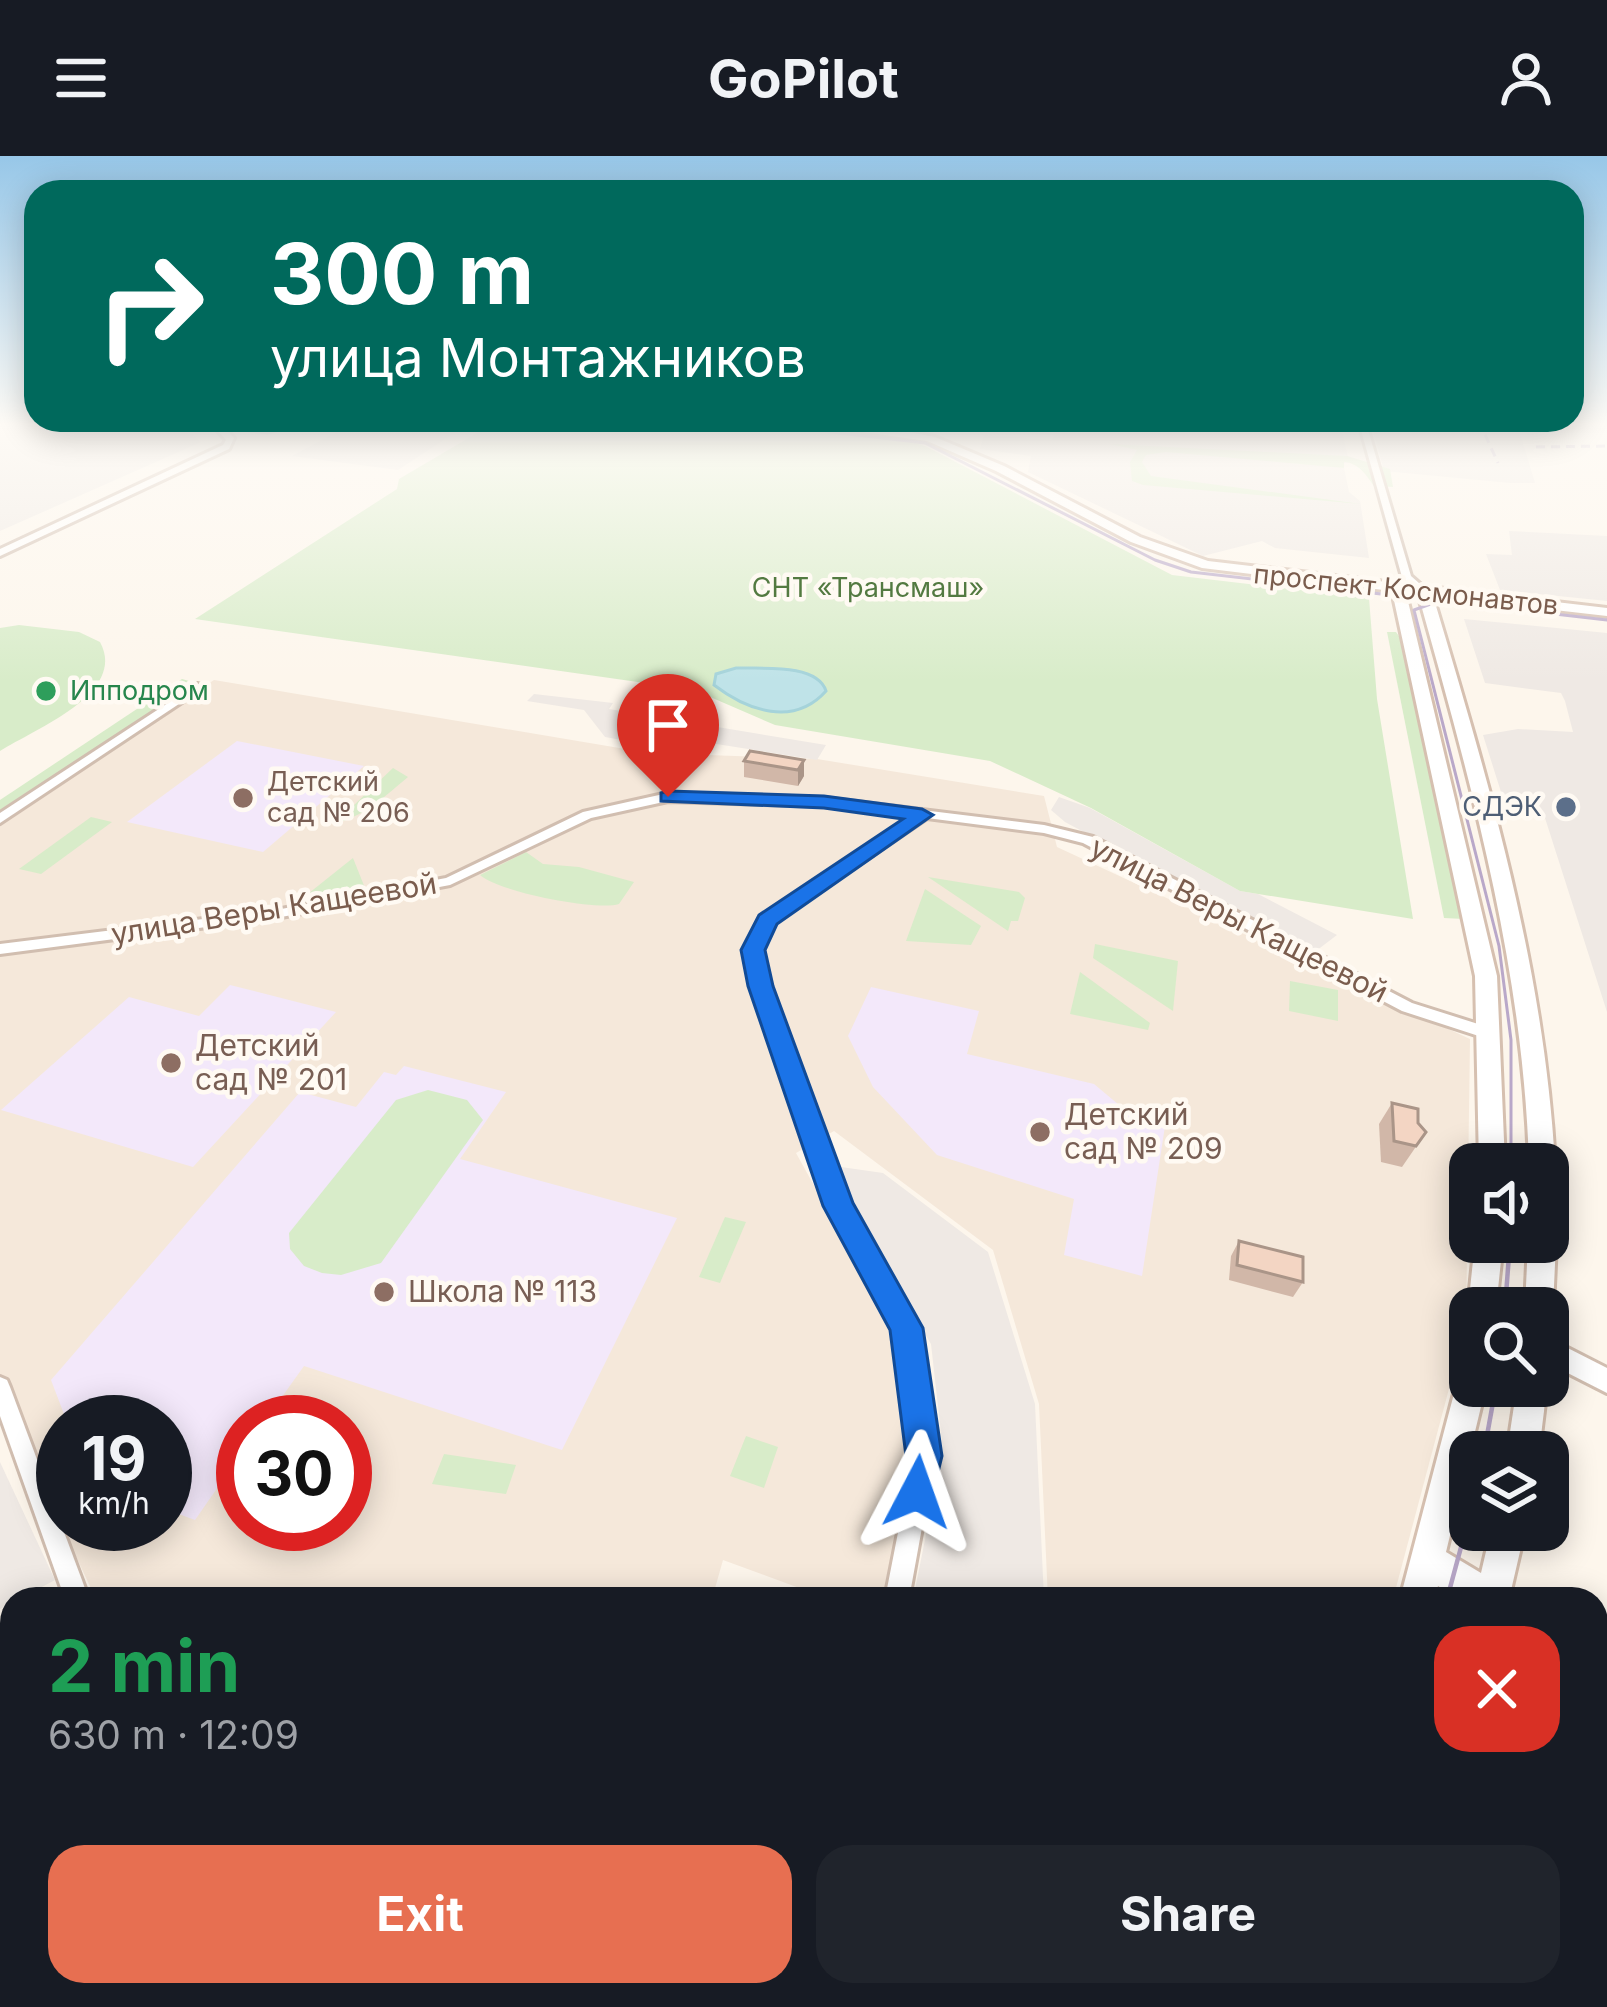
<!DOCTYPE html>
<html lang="en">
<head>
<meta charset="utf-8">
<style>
	:root { --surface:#171b24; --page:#20242c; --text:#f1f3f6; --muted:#9ea1a6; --accent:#e76f51 }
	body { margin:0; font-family:Inter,sans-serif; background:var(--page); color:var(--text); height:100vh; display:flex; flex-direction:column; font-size:45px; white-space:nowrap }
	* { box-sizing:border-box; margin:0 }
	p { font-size:39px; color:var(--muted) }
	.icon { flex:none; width:66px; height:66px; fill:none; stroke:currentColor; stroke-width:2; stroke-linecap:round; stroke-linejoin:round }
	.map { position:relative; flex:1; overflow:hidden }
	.details { position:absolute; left:0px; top:1431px; width:1608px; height:420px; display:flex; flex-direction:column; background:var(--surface); border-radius:36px 36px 0 0; box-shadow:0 6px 30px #0003 }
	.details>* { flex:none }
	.hud { position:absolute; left:24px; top:24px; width:1560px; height:252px; border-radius:36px; box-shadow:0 6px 30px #0003; background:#00695c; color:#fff; overflow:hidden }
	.tools { position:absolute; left:1449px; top:987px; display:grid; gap:24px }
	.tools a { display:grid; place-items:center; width:120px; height:120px; border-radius:24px; background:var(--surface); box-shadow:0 6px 30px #0003; font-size:60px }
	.speed { position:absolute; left:36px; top:1239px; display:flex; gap:24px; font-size:60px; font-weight:700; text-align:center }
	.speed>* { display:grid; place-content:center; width:156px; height:156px; border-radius:50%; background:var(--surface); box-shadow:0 6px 30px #0003; line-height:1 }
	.speed small { font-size:30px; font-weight:400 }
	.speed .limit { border:18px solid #d22; background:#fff; color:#111 }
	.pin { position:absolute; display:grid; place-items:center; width:102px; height:102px; color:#fff; margin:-123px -51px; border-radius:50% 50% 50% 0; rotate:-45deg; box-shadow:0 0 12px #0007 }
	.pin .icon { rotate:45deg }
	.me { position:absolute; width:132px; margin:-66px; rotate:4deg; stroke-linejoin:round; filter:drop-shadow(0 0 9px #0008) }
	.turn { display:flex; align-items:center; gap:42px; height:252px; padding:0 48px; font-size:54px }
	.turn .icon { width:156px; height:156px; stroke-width:2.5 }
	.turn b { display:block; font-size:84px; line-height:102px }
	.round { display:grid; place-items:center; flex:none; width:126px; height:126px; border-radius:36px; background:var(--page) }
	.headline { display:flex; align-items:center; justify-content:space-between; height:204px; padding:0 48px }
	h1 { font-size:72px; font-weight:700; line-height:90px; color:#1e9e55 }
	.button { display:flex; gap:24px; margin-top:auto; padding:24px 48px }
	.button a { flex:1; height:138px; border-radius:36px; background:var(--accent); color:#fff; font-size:48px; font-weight:700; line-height:138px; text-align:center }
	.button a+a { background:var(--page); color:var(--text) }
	header { display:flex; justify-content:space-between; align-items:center; height:156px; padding:0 48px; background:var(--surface); font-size:54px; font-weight:700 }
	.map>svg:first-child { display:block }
	.residential { fill:#f5e8da; fill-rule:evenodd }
	.industrial { fill:#efe9e4 }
	.education { fill:#f3e8fa }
	.green { fill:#d8ecc9 }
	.water { fill:#bfe3e8; stroke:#a5d3da; stroke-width:3 }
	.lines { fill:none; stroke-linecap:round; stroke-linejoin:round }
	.minor-casing { stroke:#d1beb0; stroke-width:6 }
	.tertiary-casing { stroke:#d1beb0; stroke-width:6 }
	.secondary-casing { stroke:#d6c0b0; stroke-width:6 }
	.minor { fill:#fff; fill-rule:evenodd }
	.tertiary { fill:#fff; fill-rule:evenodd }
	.secondary { fill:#fff; fill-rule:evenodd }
	.tram-far1 { stroke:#b9a8c9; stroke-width:3 }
	.tram { stroke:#b9a8c9; stroke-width:4.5 }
	.rail { stroke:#b9a8c9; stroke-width:3; stroke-dasharray:9 6; stroke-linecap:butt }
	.wall { fill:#d1b7a8 }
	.shaded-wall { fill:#aa9588 }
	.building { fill:#f3d5c3; stroke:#aa9588; stroke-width:3 }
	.route { fill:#1a73e8; stroke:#114b97; stroke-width:3 }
	.leisure-dot { fill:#2e9e5b; stroke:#fffaf3; stroke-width:4.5 }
	.education-dot { fill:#8d6e63; stroke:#fffaf3; stroke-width:4.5 }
	.service-dot { fill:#5c6f8a; stroke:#fffaf3; stroke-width:4.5 }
	.labels { text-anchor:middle; stroke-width:9; stroke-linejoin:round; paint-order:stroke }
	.far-park-label { font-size:27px; fill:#537a41; stroke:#fffaf3 }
	.far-street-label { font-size:27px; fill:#7a5c4d; stroke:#fffaf3 }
	.far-leisure-label { font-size:27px; fill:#27864d; stroke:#fffaf3; text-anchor:start }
	.far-education-label { font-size:27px; fill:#785e54; stroke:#fffaf3; text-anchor:start }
	.far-service-label { font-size:27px; fill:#4e5e75; stroke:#fffaf3; text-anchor:end }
	.street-label { font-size:30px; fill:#7a5c4d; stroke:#fffaf3 }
	.education-label { font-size:30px; fill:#785e54; stroke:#fffaf3; text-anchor:start }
</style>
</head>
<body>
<header><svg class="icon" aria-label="menu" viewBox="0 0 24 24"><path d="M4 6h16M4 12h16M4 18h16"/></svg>GoPilot<svg class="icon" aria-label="person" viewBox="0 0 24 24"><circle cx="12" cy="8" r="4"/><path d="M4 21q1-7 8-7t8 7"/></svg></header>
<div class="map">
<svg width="1607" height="1851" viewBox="0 0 1607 1851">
	<rect width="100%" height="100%" fill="#fdf6ec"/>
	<g class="residential">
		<path d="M 214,524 L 649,597 L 817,603 L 1044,640 L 1057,691 L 1470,883 L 1466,1169 L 1393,1443 L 1048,1443 L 1039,1248 L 993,1094 L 834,975 L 796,997 L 898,1181 L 919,1288 L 887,1443 L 829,1443 L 723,1404 L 712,1443 L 96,1443 L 0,1239 L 0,666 ZM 63,1266 L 165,1266 L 165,1368 L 63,1368 ZM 243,1266 L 345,1266 L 345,1368 L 243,1368 Z"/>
		<polygon points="0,1555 12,1560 12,1839 220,1839 227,1851 0,1851"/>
	</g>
	<g class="industrial">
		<polygon points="0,267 188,275 201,286 0,375"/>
		<polygon points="885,267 1335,267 1342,274 1349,306 1343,307 1349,336 1360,345 1369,402 1275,392 1262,385 1203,400 1028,316 1031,300 980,293 984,279 1052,284 1054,279"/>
		<polygon points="1371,267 1607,267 1607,277 1520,277 1535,327 1510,327 1384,315"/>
		<polygon points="465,270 398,314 292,300 344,272"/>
		<polygon points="1509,375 1607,380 1607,445 1500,434 1486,398 1512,399"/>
		<polygon points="1464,463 1607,477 1607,856 1545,662 1507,655 1483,579 1518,573 1573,576 1565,545 1561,537 1485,527"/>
		<polygon points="534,538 613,547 609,553 826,589 817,604 691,584 683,595 605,581 584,554 527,545"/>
		<polygon points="1059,641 1090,652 1240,735 1258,738 1337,779 1312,798 1065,666 1051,654"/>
		<polygon points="841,1011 883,1017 988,1096 1035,1248 1044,1443 913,1443 943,1295 931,1188 854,1058"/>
		<polygon points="0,1306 55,1424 0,1453"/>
	</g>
	<g class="education">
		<polygon points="237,585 364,610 263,696 127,666"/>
		<polygon points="230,829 336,856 193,1011 1,954 129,841 199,860"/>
		<polygon points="871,831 979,855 967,898 1094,928 1137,964 1165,970 1142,1120 1064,1099 1074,1043 937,999 873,931 848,880"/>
		<polygon points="404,910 506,936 460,1003 677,1062 562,1294 304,1210 264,1266 243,1266 243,1295 195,1364 165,1353 165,1266 67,1266 51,1224 300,936 356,951 384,916 396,919"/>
	</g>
	<g class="green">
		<polygon points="494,267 733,267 898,282 925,290 1172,419 1369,442 1377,543 1413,763 1240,735 1091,652 990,605 775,569 694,534 195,463 397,333 399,323"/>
		<path d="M 1110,288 L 1347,300 L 1390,313 L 1393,331 L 1374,330 C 1366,319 1359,307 1344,306 L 1344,312 L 1166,296 L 1146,299 L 1142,306 L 1151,320 L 1361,348 L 1143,329 L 1132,325 L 1130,306 L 1137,294 Z"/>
		<path d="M 19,469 L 79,476 L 100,486 C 128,537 35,573 0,595 L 0,472 Z"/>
		<polygon points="1387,476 1396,476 1401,483 1464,763 1444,762"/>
		<polygon points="182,523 189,525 179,538 0,654 0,644"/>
		<path d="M 393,612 L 408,621 C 384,641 368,657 338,667 L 333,664 L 332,656 L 348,643 L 353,650 Z"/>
		<polygon points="91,661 112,666 41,718 19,713"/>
		<path d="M 526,696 L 543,708 L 579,711 L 634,726 L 619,748 C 596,755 499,736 480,719 Z"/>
		<polygon points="353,702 367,737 294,749"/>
		<polygon points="928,721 1019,736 1025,742 1018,765 1011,765 1008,775"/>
		<polygon points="925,733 981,770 971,789 906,785"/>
		<polygon points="1095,788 1178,805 1173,855 1093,802"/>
		<polygon points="1080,816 1150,867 1148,874 1070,858"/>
		<polygon points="1290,825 1338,834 1338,865 1289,855"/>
		<polygon points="428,934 467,944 483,964 381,1107 341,1119 322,1117 304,1110 290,1093 289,1077 396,944"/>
		<polygon points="725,1061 746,1066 720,1127 699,1121"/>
		<polygon points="746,1280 778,1291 764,1332 730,1320"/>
		<polygon points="444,1298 516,1309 506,1338 432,1328"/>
		<polygon points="1607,1660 1607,1851 1539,1851 1543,1839 1596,1839 1596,1691"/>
	</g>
	<path class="water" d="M 736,512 C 761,513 817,507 826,535 C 794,571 748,555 714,529 L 716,518 Z"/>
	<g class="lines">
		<g class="minor-casing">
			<g id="minor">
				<polygon points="1359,267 1366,267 1411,420 1428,435 1428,439 1422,439 1402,421"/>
				<polygon points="197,528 206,530 0,667 0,657"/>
				<polygon points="668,637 824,642 1044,669 1093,681 1412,847 1497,874 1499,878 1491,884 1402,855 1083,687 1044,677 927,662 773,767 760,794 768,830 848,1049 913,1166 924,1201 935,1300 909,1443 885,1443 913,1300 904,1201 896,1174 830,1050 752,830 746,794 762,761 913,661 824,650 668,645 591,662 450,729 276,762 0,798 0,788 276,754 446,722 583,656"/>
				<polygon points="0,1221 7,1224 10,1231 89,1443 65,1443 0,1260"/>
				<polygon points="0,1515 12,1521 12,1547 0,1541"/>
				<polygon points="238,1839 270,1839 275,1851 243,1851"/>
			</g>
		</g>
		<g class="tertiary-casing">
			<g id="tertiary">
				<polygon points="211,267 220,267 234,282 229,293 0,400 0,393 223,289 226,284"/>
				<polygon points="1548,1182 1607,1212 1607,1237 1548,1207"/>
			</g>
		</g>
		<g class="secondary-casing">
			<g id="secondary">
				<path d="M 799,267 L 868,268 L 935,281 L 1004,310 L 1140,381 L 1208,405 L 1607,452 L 1607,460 L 1433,440 C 1489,627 1544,811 1555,1008 L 1551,1015 L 1548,1016 L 1548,1008 L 1529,1008 C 1523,811 1471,627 1418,438 L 1406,437 L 1497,820 L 1505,1008 L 1479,1008 L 1475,820 L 1392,435 L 1202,412 L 1131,386 L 996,315 L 927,285 Z"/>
				<polygon points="1548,1077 1556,1086 1553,1152 1548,1161 1548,1152 1525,1152 1528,1086 1548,1086"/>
				<polygon points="1475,1086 1503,1086 1496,1152 1470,1152 1470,1157 1468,1152"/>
				<polygon points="1470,1216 1470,1230 1486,1230 1446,1396 1481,1417 1491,1374 1525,1374 1509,1443 1460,1443 1438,1430 1434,1443 1400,1443 1456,1230 1460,1220"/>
				<polygon points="1517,1230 1547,1230 1539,1296 1507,1296"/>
				<polygon points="1244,1839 1289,1839 1284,1851 1239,1851"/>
				<polygon points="1347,1839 1391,1839 1386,1851 1342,1851"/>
			</g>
		</g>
		<use href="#minor" class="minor"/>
		<use href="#tertiary" class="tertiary"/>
		<use href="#secondary" class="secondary"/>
		<g class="tram-far1">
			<polyline points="239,267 231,273 267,277 311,267"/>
			<polyline points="753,267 925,287 1155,404 1191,416 1607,464"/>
			<polyline points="1439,445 1414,454 1499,790 1511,884 1511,1008"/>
		</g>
		<g class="tram">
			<polyline points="1505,1152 1510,1086"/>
			<polyline points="1484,1296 1496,1230"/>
			<polyline points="1447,1443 1470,1358"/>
			<polyline points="1302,1851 1307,1839"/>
			<polyline points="1322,1851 1327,1839"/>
		</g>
		<g class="rail">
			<polyline points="1490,267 1483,274 1498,307"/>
			<polyline points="1536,291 1607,290"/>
		</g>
	</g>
	<g class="wall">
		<polygon points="804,604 804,620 798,630 744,621 744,605"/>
		<polygon points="1392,947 1418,967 1426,976 1402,1011 1381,1006 1379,968"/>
		<polygon points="1239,1085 1303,1126 1293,1141 1229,1124 1231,1100"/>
	</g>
	<polygon class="shaded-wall" points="804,604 804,620 798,630 798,614"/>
	<g class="building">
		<polygon points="750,595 804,604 798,614 744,605"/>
		<polygon points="1392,947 1418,953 1418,967 1426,976 1416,990 1394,985"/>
		<polygon points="1239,1085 1303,1101 1303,1126 1237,1109"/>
	</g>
	<linearGradient id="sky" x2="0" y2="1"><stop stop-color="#97c7e8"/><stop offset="0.51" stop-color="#fefbf6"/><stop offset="1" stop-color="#fefbf6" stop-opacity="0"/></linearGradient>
	<rect width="1607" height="526" fill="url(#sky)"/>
	<polygon class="route" points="668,635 824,640 922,653 933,659 777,768 765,794 773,830 853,1047 923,1172 942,1300 930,1349 917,1355 904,1349 899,1336 906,1300 890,1174 823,1050 748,830 741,794 759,759 903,663 824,652 661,645 661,637"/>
	<circle class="leisure-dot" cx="46" cy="535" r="12"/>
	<g class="education-dot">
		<circle cx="243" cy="642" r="12"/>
		<circle cx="171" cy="907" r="12"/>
		<circle cx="1040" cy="976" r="12"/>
		<circle cx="384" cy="1136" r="12"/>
	</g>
	<circle class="service-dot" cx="1566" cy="651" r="12"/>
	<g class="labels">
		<g class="far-park-label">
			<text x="868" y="441">СНТ «Трансмаш»</text>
		</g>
		<g class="far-street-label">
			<text transform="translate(1406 434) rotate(6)" y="9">проспект Космонавтов</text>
		</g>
		<g class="far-leisure-label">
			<text x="70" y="544">Ипподром</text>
		</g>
		<g class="far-education-label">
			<text x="267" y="635">Детский<tspan x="267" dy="31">сад № 206</tspan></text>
		</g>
		<g class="far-service-label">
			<text x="1542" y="660">СДЭК</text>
		</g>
		<g class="street-label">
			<text transform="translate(274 753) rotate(-9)" y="10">улица Веры Кащеевой</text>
			<text transform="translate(1239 764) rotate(27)" y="10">улица Веры Кащеевой</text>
		</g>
		<g class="education-label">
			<text x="195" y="900">Детский<tspan x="195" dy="34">сад № 201</tspan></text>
			<text x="1064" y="969">Детский<tspan x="1064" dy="34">сад № 209</tspan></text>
			<text x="408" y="1146">Школа № 113</text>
		</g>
	</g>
</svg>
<div class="tools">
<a><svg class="icon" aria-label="sound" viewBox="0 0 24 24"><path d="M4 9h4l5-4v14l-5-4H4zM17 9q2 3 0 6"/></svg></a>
<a><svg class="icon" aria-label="search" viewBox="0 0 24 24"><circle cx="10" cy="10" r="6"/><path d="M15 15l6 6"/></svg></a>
<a><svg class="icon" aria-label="layers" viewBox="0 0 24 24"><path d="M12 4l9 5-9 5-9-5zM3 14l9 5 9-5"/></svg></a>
</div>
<div class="speed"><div>19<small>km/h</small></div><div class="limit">30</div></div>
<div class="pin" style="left:668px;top:641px;background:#d93025"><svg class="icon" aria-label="arrive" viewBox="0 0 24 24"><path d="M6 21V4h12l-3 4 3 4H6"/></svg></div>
<svg class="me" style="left:917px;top:1336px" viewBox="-20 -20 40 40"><path d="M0-17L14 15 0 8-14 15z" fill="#1a73e8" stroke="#fff" stroke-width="4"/></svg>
<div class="hud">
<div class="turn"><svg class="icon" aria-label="right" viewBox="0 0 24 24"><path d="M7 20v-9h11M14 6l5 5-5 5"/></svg><div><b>300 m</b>улица Монтажников</div></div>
</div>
<section class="details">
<div class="headline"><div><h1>2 min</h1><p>630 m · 12:09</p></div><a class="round" style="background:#d93025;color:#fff"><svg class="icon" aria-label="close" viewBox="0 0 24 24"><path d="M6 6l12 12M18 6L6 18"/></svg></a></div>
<div class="button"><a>Exit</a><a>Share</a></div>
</section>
</div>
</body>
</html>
